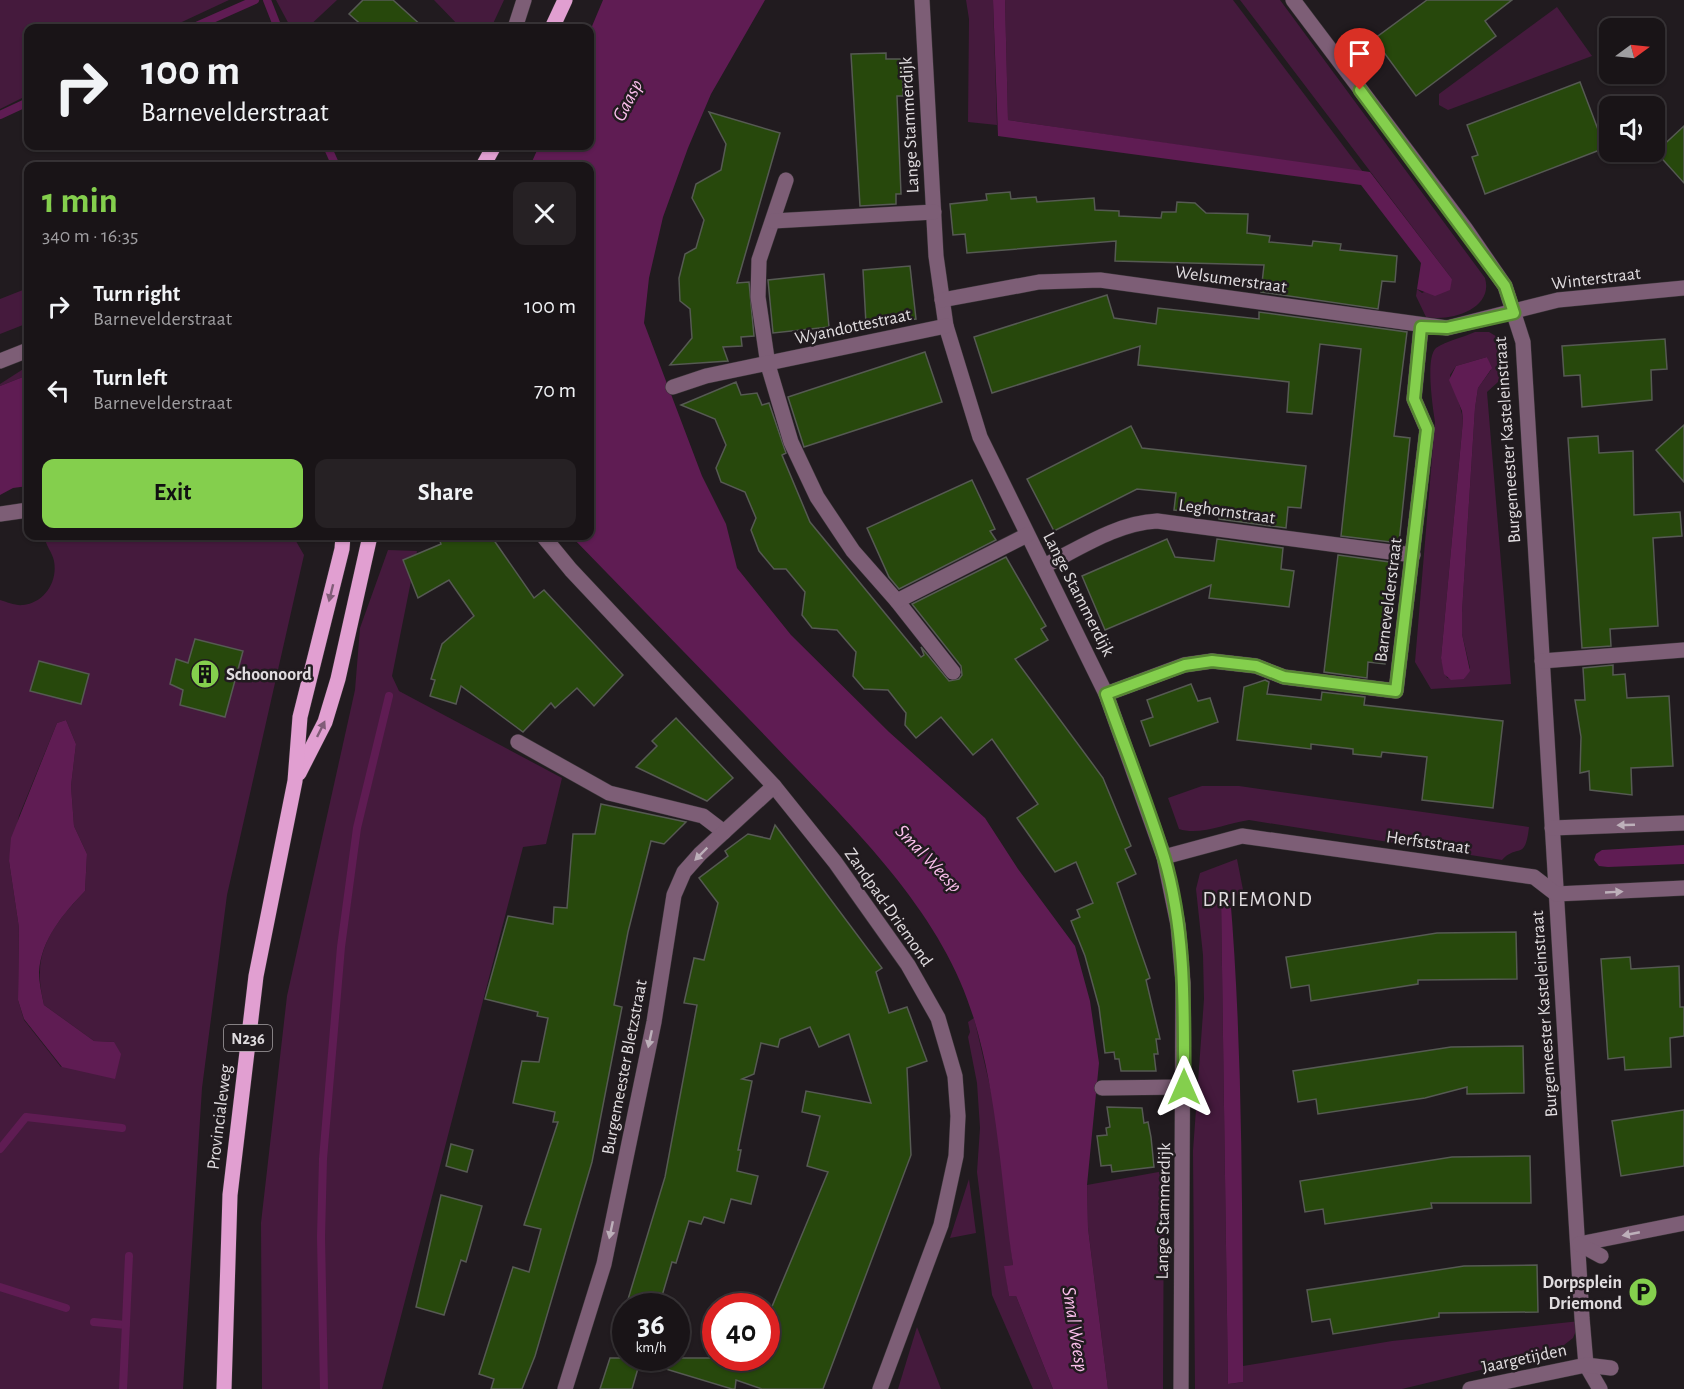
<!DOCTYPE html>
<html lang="en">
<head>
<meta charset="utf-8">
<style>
	:root { --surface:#191417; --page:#262124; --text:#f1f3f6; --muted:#9f9ea1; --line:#373336; --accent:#84cf4d }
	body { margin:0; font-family:"Alegreya Sans",sans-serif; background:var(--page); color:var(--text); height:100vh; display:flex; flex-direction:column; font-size:22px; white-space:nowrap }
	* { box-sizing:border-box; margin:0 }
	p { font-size:20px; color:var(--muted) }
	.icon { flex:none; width:33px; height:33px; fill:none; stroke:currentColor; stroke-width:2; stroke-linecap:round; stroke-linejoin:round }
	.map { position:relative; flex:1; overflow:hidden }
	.details { position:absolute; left:24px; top:162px; width:570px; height:378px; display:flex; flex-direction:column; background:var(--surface); border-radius:12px; box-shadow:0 2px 4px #0004,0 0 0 2px var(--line) }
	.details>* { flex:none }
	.banner { position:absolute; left:24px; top:24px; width:570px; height:126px; border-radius:12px; box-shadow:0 2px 4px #0004,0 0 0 2px var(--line); background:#191417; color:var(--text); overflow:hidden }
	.needle { width:39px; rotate:75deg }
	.fabs { position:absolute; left:1599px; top:18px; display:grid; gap:12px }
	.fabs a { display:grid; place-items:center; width:66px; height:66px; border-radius:12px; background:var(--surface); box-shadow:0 2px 4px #0004,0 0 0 2px var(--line); font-size:30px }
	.speed { position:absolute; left:612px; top:1293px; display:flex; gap:12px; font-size:30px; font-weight:700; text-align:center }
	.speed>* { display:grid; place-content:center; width:78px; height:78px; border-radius:50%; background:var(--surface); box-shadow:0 2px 4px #0004,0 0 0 2px var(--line); line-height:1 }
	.speed small { font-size:15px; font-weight:400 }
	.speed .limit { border:9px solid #d22; background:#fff; color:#111 }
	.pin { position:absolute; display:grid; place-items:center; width:51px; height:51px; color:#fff; margin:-62px -26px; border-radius:50% 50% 50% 0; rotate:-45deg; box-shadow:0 0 6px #0007 }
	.pin .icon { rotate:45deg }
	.me { position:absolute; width:66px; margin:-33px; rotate:0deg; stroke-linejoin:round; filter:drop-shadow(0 0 4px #0008) }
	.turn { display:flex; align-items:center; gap:21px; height:126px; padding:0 18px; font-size:27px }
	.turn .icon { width:78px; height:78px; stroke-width:2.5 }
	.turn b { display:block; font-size:42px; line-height:51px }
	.round { display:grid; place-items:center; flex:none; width:63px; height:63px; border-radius:12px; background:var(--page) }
	.summary { display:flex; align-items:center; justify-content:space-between; height:102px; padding:0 18px }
	h1 { font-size:36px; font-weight:600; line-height:45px; color:var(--accent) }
	.cta { display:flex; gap:12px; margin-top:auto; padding:12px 18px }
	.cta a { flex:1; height:69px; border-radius:12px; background:var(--accent); color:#111; font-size:24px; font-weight:600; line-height:69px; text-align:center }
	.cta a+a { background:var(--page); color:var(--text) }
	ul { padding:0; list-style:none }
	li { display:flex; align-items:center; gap:18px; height:84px; padding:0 18px }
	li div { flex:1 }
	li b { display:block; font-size:22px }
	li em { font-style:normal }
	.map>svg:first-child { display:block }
	.green { fill:#451a3d; fill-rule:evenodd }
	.water { fill:#5f1c53 }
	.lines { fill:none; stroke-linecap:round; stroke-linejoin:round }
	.stream { stroke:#5f1c53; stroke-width:8 }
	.building { fill:#27480c; stroke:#565a53; stroke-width:1.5 }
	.minor-casing { stroke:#3c363a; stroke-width:16 }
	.major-casing { stroke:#3c363a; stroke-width:16 }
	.minor { stroke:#7d5e76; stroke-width:15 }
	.major { stroke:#e19fd1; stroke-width:15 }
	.oneway { fill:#815d78 }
	.oneway2 { fill:#bdb0ba }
	.route-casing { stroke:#568732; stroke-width:15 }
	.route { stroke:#84cf4d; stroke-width:10 }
	.labels { text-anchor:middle; stroke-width:5; stroke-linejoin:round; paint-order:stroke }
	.shield { fill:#211b1f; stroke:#a7a2a5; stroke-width:1.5 }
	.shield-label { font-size:16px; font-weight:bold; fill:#e0dcdf }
	.street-label { font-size:18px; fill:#e0dcdf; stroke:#211b1f }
	.poi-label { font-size:18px; font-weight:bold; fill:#e0dcdf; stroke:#211b1f; text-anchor:start }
	.water-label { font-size:20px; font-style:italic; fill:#fabeeb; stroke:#211b1f }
	.quarter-label { font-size:21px; letter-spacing:1.5px; fill:#e0dcdf; stroke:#211b1f }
</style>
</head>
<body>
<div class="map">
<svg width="1684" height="1389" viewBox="0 0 1684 1389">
	<rect width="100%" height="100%" fill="#211b1f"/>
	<g class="green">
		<polygon points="0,0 229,0 169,28 28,28 28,95 0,109"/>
		<polygon points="276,0 337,0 307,28 291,28"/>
		<polygon points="434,0 504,0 491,28 461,28"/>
		<polygon points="966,0 993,0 997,125 968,122 969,19"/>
		<polygon points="1005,0 1233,0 1363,172 1008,120"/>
		<path d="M 1240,0 L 1280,0 L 1485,278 C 1494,309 1451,322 1426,317 L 1416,296 L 1417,289 L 1422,293 L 1452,279 Z"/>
		<polygon points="1557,7 1592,56 1448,110 1439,105 1439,94"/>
		<polygon points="28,288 28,323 0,334 0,299"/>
		<path d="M 1475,332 L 1489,332 L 1504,341 L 1509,372 L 1487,392 L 1511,684 L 1431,689 L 1415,662 L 1435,422 C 1433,408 1425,358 1436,348 C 1446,341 1464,337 1475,332 ZM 1487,357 L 1491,370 L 1478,388 L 1475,408 L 1462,612 L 1462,634 L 1470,668 L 1464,679 L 1447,678 L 1441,658 L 1463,420 C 1461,404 1453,391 1450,375 L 1456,366 Z"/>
		<polygon points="28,366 28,375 0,386 0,384"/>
		<path d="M 44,536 L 293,536 L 304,555 L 227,895 L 202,1088 L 183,1389 L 0,1389 L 0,600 C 7,602 16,606 23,605 C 44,603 58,582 54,561 C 52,552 46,546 44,536 ZM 66,720 L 76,744 L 71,786 L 74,826 L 87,854 L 85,891 C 64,913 40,940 40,972 C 39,983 42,995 44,1005 L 94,1041 L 114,1042 L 61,1067 L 24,1020 L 18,1000 L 19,928 L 9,861 L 19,816 L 57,723 Z"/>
		<polygon points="388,550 417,551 392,676 399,691 562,778 546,844 523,847 382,1389 262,1389 261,1223 287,996 355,690 360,628"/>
		<path d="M 1202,786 L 1239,786 L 1529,827 C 1525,862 1518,843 1502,860 L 1249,820 C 1227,823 1200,836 1179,829 L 1168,798 Z"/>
		<polygon points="1237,859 1244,895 1230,894 1221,897 1228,1384 1243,1382 1243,1366 1392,1341 1580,1321 1573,1338 1555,1352 1402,1389 1195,1389 1193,1151 1204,999 1203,955 1196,889 1200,873"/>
		<polygon points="974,1018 996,1112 1013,1265 1005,1266 1009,1296 1016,1296 1053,1389 1033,1389 992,1295 977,1172 980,1128 977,1083 968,1037 970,1032 968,1022"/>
		<polygon points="1164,1171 1163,1389 1108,1389 1088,1228 1087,1185"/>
		<polygon points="969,1179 976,1233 950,1238"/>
		<polygon points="917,1327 941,1389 898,1389"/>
	</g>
	<g class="water">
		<path d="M 603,0 L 765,0 L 711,94 L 688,148 L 663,217 L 649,278 L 644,323 L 702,476 L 726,524 L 737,568 L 791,635 L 889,732 L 985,818 L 1018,869 L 1075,946 L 1090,1001 L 1099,1063 L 1087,1185 L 1088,1228 L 1108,1389 L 1053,1389 L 1016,1296 L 1009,1296 L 1004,1266 L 1013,1265 C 1001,1182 998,1099 974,1019 C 942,910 849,824 773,744 C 706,674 638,605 571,536 L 590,536 L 590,166 L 530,166 L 539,146 L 590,146 L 590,31 Z"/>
		<polygon points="993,0 1005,0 1008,120 1370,172 1452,279 1450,290 1435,296 1417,289 1421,263 1361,185 998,136"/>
		<polygon points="1487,357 1492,368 1478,388 1475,408 1462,612 1462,634 1470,671 1464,679 1451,680 1444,674 1441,658 1463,420 1462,411 1449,380 1456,366"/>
		<polygon points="28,375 28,486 13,488 0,495 0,386"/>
		<path d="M 66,720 L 76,744 L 71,786 L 74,826 L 87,854 L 85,891 C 64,913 41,939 39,972 C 39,983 42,995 44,1005 L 94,1041 L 114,1042 L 121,1054 L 115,1079 L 62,1067 L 24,1019 L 18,1000 L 19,928 L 9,861 L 11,838 L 57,723 Z"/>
		<polygon points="1684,845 1684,864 1608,867 1599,866 1594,860 1596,854 1602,850"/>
		<path d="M 1230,894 C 1243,1051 1242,1209 1243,1366 L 1243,1382 L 1228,1384 L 1221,897 Z"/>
	</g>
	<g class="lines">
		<g class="stream">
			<polyline points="267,0 278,28"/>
			<polyline points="192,28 255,0"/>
			<polyline points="0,115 28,102"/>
			<polyline points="327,146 336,166"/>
			<polyline points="0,1149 26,1117 122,1128"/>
			<polyline points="0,1287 66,1308"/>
			<polyline points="94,1322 126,1325"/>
			<polyline points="123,1389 129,1256"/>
			<polyline points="324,1389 321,1237 323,1159 341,947 357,828 389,696"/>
		</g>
	</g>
	<g class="building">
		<polygon points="363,0 393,0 424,28 365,28 349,14"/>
		<polygon points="1427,0 1512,0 1485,21 1496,36 1416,96 1374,39"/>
		<polygon points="886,53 886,59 902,59 903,96 897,96 901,194 896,194 896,204 860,206 851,54"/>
		<polygon points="1580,82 1605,148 1485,194 1472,157 1478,155 1467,125"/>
		<polygon points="709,112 780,133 737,283 749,282 754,336 741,337 742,346 723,347 728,361 670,365 692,338 690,309 680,301 679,278 685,254 696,248 704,220 692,198 696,184 721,170 726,144"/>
		<polygon points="1684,126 1684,183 1656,152"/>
		<polygon points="1010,192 1011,199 1036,197 1037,202 1094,198 1095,210 1119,211 1119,216 1161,218 1162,212 1176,212 1177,202 1195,203 1206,213 1248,214 1247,233 1270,236 1269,242 1312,246 1313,241 1341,244 1340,250 1397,256 1395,282 1382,281 1378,309 1261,292 1264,265 1115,261 1116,241 967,253 965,234 953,235 950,204 987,200 986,194"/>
		<polygon points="910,266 916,319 866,324 863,270"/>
		<polygon points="824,274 829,327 773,333 768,280"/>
		<polygon points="1107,295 1114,318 1156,324 1158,308 1259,319 1259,312 1407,332 1394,436 1410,438 1399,543 1341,536 1361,349 1320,344 1312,414 1287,412 1289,382 1138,365 1140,346 992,393 974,337"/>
		<polygon points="1665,339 1667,369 1651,370 1652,400 1582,407 1580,375 1564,376 1562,346"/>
		<polygon points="925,352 942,402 804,447 788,397"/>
		<polygon points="736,382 741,395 757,393 762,405 769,403 786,453 782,455 810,522 921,657 924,655 921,647 949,681 959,679 962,675 961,666 912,604 1006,557 1046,626 1041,629 1048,640 1015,659 1103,778 1131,846 1125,849 1136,874 1117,883 1150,978 1146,980 1160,1039 1156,1039 1158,1054 1154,1054 1156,1071 1121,1071 1119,1059 1115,1059 1114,1052 1105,1053 1099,1007 1085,956 1071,921 1080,917 1077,910 1093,903 1076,862 1055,872 1017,818 1038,804 992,739 973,755 941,717 916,738 905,725 906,713 888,690 864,689 853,676 856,652 837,630 812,628 802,615 805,592 786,569 774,569 759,551 751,530 756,518 745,492 721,482 716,468 726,445 715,419 681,405"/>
		<polygon points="1684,425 1684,482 1656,450"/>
		<polygon points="1131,426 1142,448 1306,466 1301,508 1288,507 1286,528 1219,519 1219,515 1174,510 1176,493 1137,489 1054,531 1027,479"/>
		<polygon points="1598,436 1599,453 1633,451 1634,515 1680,512 1682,536 1653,538 1658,626 1610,629 1611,646 1582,648 1568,438"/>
		<polygon points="972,480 995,529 990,531 996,540 899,589 889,577 867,528"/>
		<polygon points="438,536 491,536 534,598 544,590 623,675 594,706 577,688 555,708 551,703 523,732 461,686 456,704 430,696 435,680 431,679 442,644 474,616 449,580 418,598 403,560 441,544"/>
		<polygon points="1167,539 1175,557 1214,561 1217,539 1283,548 1281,569 1294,571 1289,607 1209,598 1211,585 1105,630 1082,576"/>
		<polygon points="1338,555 1397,563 1385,664 1368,662 1367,678 1324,672"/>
		<polygon points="195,639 243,651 225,717 180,705 183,690 170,684 176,659 188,663"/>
		<polygon points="39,661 89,674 81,704 30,691"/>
		<polygon points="1613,665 1613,675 1625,674 1627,698 1669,696 1673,766 1631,768 1632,795 1590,790 1589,771 1580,773 1581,737 1575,700 1585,700 1583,668"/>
		<polygon points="1265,680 1269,682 1267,694 1321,700 1322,692 1365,697 1364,705 1503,721 1493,808 1422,800 1427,757 1382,752 1381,757 1353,754 1353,749 1311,744 1311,749 1237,740 1244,687"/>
		<polygon points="1191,684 1198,701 1210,698 1218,722 1150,746 1141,721 1153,717 1147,700"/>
		<polygon points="676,718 733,778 707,801 636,767 657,746 652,741"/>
		<polygon points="601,804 686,822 664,844 651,841 628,932 614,1005 622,1007 592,1162 535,1356 522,1389 491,1389 494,1379 479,1374 513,1267 529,1272 541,1229 524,1225 558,1122 553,1122 555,1112 513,1103 522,1061 539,1062 548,1018 537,1016 538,1012 485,999 508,916 553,924 554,907 567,908 573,834 595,834"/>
		<polygon points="775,825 882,968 876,972 889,1013 907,1007 927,1061 907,1068 911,1155 823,1389 762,1389 736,1380 735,1389 732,1389 646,1363 647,1358 766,1358 766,1321 828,1172 807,1166 820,1116 802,1112 806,1091 871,1103 849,1034 819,1047 810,1027 780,1039 778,1047 761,1043 754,1074 742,1079 752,1081 738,1150 741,1150 737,1171 758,1176 751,1204 731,1199 724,1223 704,1217 701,1224 689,1221 676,1263 672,1262 659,1306 626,1306 665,1177 697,1005 684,1003 694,958 704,960 718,903 699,878 728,856 725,851 748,834 770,839"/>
		<polygon points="1516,932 1517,979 1418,980 1418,984 1311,1001 1309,985 1291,988 1286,957 1437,933"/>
		<polygon points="1630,957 1631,969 1679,966 1680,1007 1684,1007 1684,1036 1670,1038 1671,1067 1625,1070 1624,1057 1608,1059 1601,959"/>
		<polygon points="1523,1046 1524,1093 1467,1094 1467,1087 1425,1098 1318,1114 1316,1099 1298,1102 1293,1071 1451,1047"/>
		<polygon points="1107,1107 1142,1108 1144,1123 1148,1122 1151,1137 1154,1167 1112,1172 1111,1165 1101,1166 1097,1136 1107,1135 1106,1128 1110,1127"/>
		<polygon points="1684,1110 1684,1166 1621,1176 1612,1121"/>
		<polygon points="451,1144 473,1150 467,1172 446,1166"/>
		<polygon points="1530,1156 1531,1203 1431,1203 1432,1208 1325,1224 1323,1209 1305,1212 1300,1181 1452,1157"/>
		<polygon points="441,1195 482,1206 466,1262 461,1260 444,1315 416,1307"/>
		<polygon points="1537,1265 1538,1312 1439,1313 1439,1317 1333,1334 1330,1319 1312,1322 1307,1290 1464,1266"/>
		<polygon points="610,1358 641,1358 632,1389 600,1389"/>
	</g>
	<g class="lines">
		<g class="minor-casing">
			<g id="minor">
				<polyline points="922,0 936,256 946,326 980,437 1106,694 1164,857 1178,925 1183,983 1181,1389"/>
				<polyline points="1293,0 1465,228 1505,286 1523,342 1582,1318 1586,1365 1600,1389"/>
				<polyline points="515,28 524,0"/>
				<polyline points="786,180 759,260 758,297 768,365 791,442 817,497 853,551 897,601 953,672"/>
				<polyline points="773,221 934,212"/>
				<polyline points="942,300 1039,282 1100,280 1447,328 1558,300 1684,288"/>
				<polyline points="0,361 28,350"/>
				<polyline points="673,387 706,376 946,326"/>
				<polyline points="0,514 28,510"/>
				<polyline points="543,536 571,570 774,786 835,862 908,965 938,1018 955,1076 958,1116 956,1156 941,1225 880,1389"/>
				<path d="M 1044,566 C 1080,548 1117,523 1157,521 L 1413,555"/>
				<polyline points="897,601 1027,535"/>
				<polyline points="1542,661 1684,650"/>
				<polyline points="1106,694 1184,665 1212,661 1256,666 1284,677 1396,691 1427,429 1414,399 1421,327"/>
				<polyline points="518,742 609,793 703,816 724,832"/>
				<polyline points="1552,828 1684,823"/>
				<polyline points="1164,857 1242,836 1534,877 1556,894 1684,888"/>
				<polyline points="1102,1088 1184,1087"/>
				<polyline points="1579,1244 1684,1223"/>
				<polyline points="1579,1244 1601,1256"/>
				<polyline points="565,1389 604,1264 654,1022 674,895 684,872 700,854 774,786"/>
				<polyline points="1470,1389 1586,1365 1611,1368"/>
			</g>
		</g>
		<g class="major-casing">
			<g id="major">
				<polyline points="552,28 565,0"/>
				<polyline points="483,166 494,146"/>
				<polyline points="299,773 325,722 338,679 370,536"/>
				<polyline points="224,1389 230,1195 256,976 295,781 300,717 342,549 343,536"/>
			</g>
		</g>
		<use href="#minor" class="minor"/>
		<use href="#major" class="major"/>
	</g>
	<defs><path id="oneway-solid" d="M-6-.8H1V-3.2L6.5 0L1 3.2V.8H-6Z" transform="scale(1.5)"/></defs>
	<g class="oneway">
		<use href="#oneway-solid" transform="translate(331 593) rotate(104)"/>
		<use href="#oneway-solid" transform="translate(321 729) rotate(-64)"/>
	</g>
	<g class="oneway2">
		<use href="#oneway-solid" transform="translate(1626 825) rotate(178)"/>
		<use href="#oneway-solid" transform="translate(701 854) rotate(135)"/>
		<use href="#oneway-solid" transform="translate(1614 892) rotate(-3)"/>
		<use href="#oneway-solid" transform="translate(650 1039) rotate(102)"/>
		<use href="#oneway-solid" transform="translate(611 1230) rotate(102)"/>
		<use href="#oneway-solid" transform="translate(1631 1234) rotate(169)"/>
	</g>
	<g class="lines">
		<g class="route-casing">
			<path id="route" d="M 1184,1087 C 1184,1010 1186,931 1164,857 C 1147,802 1125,748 1106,694 L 1185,665 L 1212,661 L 1256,666 L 1284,677 L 1396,691 L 1427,429 L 1414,399 L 1421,327 L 1447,328 L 1514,313 L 1505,286 L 1360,90"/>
		</g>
		<use href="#route" class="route"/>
	</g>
	<defs>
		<g id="building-disc" transform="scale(1.5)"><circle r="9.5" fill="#84cf4d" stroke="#211b1f"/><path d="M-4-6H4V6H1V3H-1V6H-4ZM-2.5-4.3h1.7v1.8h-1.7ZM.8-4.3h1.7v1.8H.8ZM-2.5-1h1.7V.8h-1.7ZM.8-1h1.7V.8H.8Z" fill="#111"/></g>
		<g id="parking-disc" transform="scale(1.5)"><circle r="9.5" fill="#84cf4d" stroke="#211b1f"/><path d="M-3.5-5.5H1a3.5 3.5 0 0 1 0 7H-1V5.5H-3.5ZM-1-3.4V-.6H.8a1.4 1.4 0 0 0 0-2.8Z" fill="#111"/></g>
	</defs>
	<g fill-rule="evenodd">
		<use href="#building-disc" x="205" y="674"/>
		<use href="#parking-disc" x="1643" y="1292"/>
	</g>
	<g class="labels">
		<rect class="shield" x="224" y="1025" width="48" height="26" rx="4.5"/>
		<g class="shield-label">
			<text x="248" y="1044">N236</text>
		</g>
		<g class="street-label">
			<text transform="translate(909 125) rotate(-93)" y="6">Lange Stammerdijk</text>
			<text transform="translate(1596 278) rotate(-7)" y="6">Winterstraat</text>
			<text transform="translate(1231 279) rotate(8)" y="6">Welsumerstraat</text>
			<text transform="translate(853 326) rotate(-12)" y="6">Wyandottestraat</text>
			<text transform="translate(1507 440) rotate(-94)" y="6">Burgemeester Kasteleinstraat</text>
			<text transform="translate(1227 511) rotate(8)" y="6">Leghornstraat</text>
			<text transform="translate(1079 594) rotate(63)" y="6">Lange Stammerdijk</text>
			<text transform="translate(1388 600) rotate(-83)" y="6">Barnevelderstraat</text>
			<text transform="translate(1428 842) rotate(8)" y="6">Herfststraat</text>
			<text transform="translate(889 907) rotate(55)" y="6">Zandpad-Driemond</text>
			<text transform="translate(1544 1014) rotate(-94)" y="6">Burgemeester Kasteleinstraat</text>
			<text transform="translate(624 1067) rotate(-79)" y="6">Burgemeester Bletzstraat</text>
			<text transform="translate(219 1117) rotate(-83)" y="6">Provincialeweg</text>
			<text transform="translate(1163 1211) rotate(-89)" y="6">Lange Stammerdijk</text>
			<text transform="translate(1524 1358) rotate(-12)" y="6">Jaargetijden</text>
		</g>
		<g class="poi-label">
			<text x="226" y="680">Schoonoord</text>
			<text x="1622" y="1288" text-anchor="end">Dorpsplein<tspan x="1622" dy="21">Driemond</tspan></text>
		</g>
		<g class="water-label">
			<text transform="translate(627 100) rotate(-63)" y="7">Gaasp</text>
			<text transform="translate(929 858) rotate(46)" y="7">Smal Weesp</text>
			<text transform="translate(1076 1329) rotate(81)" y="7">Smal Weesp</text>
		</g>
		<g class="quarter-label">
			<text x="1258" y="906">DRIEMOND</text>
		</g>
	</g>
</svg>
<div class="fabs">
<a><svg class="needle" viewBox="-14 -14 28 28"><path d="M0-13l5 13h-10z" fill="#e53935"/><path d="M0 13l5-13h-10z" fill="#9f9ea1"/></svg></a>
<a><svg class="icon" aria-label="sound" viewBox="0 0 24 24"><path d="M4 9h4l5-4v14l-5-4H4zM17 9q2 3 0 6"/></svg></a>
</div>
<div class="speed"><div>36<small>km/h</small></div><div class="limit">40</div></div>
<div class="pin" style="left:1360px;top:90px;background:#d93025"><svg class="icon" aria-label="arrive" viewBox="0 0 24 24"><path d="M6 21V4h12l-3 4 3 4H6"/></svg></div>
<svg class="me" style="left:1184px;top:1087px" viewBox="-20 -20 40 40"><path d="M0-17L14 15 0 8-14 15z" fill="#84cf4d" stroke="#fff" stroke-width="4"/></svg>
<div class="banner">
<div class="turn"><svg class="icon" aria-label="right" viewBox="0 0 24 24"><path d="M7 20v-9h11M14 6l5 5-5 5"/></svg><div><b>100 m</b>Barnevelderstraat</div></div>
</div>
<section class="details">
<div class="summary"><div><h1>1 min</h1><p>340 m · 16:35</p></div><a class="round"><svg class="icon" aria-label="close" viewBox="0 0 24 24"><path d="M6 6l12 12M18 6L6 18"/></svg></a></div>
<ul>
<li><svg class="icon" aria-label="right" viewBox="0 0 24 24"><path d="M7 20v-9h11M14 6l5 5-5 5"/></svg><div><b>Turn right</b><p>Barnevelderstraat</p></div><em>100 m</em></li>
<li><svg class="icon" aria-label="left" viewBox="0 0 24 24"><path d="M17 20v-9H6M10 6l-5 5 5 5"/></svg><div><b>Turn left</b><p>Barnevelderstraat</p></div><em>70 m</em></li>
</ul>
<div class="cta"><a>Exit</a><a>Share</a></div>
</section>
</div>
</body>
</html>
